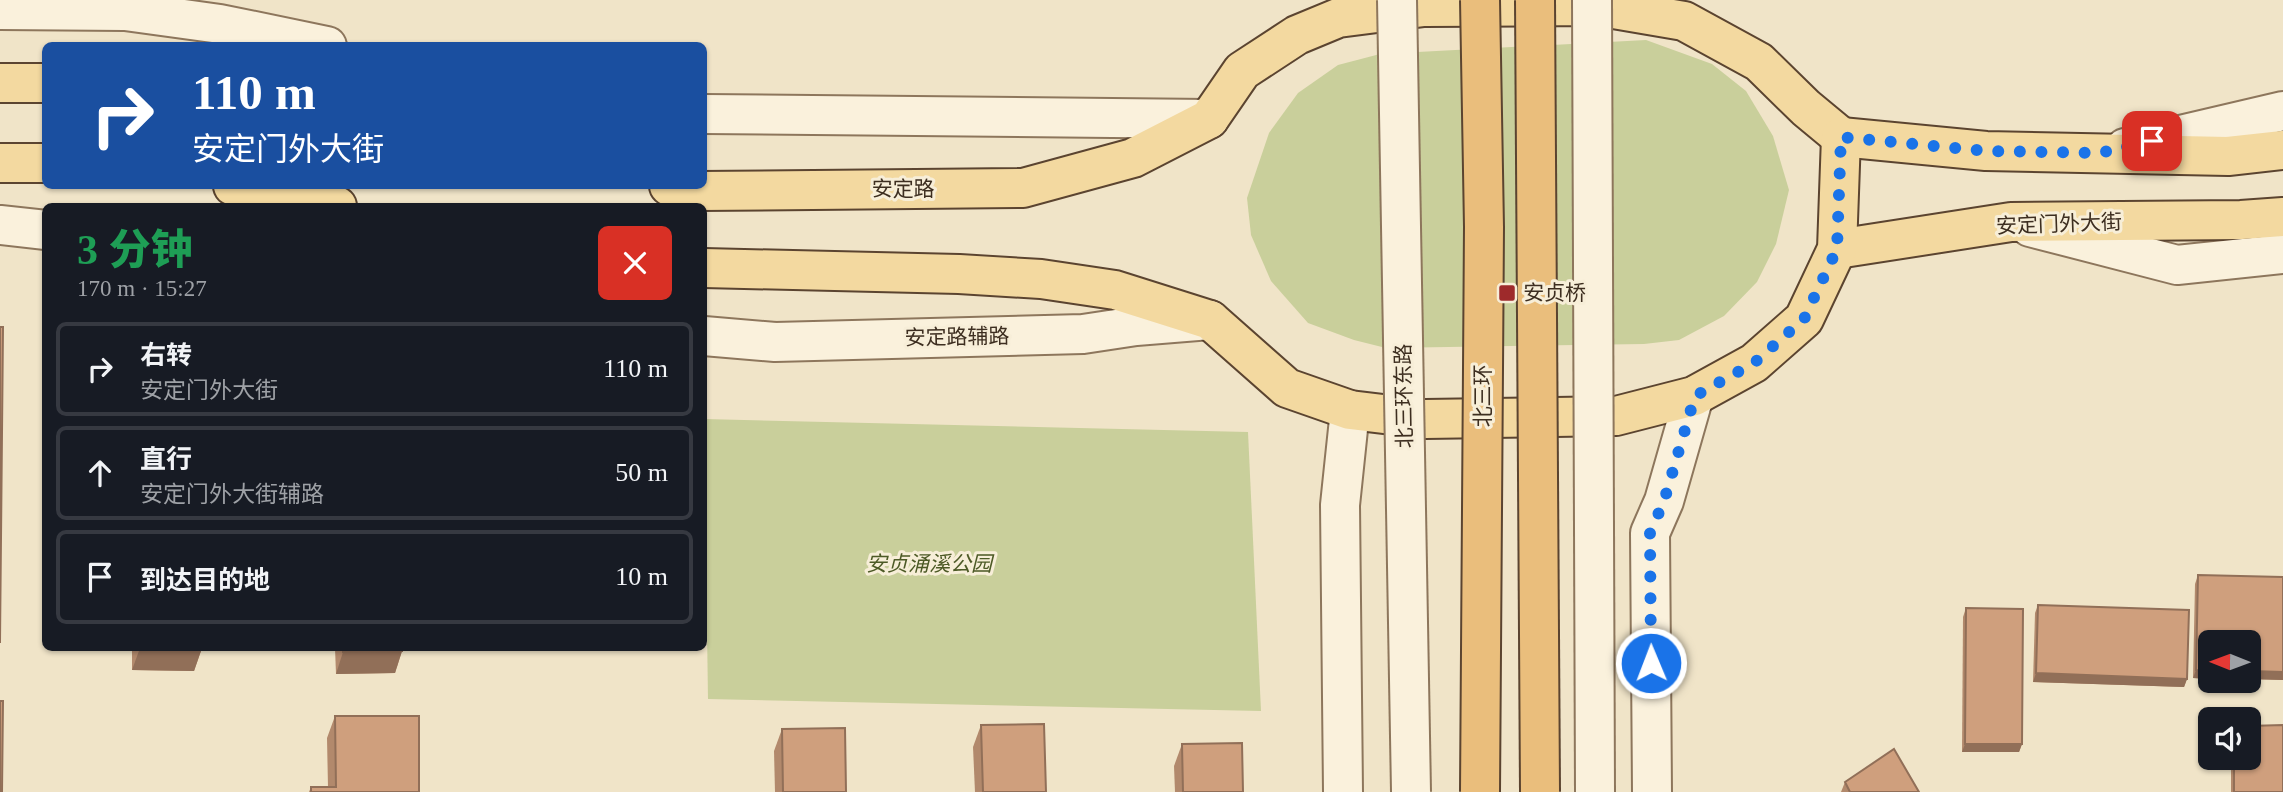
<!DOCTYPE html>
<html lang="zh">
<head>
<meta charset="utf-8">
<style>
	:root { --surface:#171b24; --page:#242831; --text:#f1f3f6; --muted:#9ea1a6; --line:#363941 }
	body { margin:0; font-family:"Times New Roman","Noto Sans SC",serif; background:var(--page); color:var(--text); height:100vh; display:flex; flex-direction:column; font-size:26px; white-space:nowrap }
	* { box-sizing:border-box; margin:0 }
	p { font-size:23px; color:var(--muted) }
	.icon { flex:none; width:38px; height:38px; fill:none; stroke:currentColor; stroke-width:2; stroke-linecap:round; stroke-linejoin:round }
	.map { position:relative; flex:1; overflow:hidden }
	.details { position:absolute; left:42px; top:203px; width:665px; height:448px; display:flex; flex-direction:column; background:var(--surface); border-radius:10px; box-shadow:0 2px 5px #0004 }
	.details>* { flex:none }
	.top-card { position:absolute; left:42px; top:42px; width:665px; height:147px; border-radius:10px; box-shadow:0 2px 5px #0004; background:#1a4fa0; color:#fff; overflow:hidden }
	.needle { width:46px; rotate:271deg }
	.tools { position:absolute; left:2198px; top:630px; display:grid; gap:14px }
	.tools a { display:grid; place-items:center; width:63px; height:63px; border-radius:10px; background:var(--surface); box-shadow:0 2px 5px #0004; font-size:35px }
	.pin { position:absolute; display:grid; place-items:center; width:60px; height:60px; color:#fff; margin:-30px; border-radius:14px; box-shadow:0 4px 10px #0006 }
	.me { position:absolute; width:77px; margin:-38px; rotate:359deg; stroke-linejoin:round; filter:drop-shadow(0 0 5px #0008) }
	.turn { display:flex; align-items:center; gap:24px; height:147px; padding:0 35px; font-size:32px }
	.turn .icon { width:91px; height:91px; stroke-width:2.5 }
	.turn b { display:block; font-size:49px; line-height:60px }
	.round { display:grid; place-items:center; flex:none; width:74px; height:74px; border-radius:10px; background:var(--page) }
	.overview { display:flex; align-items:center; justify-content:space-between; height:119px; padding:0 35px }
	h1 { font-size:42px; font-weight:800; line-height:52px; color:#1e9e55 }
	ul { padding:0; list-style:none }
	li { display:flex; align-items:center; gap:21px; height:94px; margin:0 14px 10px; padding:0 21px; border:4px solid var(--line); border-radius:10px }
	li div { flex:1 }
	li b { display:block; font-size:26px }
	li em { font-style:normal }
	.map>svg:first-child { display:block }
	.green { fill:#c9cf9b }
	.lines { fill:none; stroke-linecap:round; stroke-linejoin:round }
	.tertiary-casing { stroke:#8d765c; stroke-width:42 }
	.primary-casing { stroke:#5b4430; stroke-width:42 }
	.tertiary { stroke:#faf1dc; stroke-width:38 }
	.primary { stroke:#f3d9a0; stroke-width:38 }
	.tertiary-bridge-casing { stroke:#8d765c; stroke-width:42; stroke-linecap:butt }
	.trunk-bridge-casing { stroke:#5b4430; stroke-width:42; stroke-linecap:butt }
	.tertiary-bridge { stroke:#faf1dc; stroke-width:38 }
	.trunk-bridge { stroke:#eabe7c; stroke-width:38 }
	.wall { fill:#b2896c }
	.shaded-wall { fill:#916f58 }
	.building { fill:#cf9f7d; stroke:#916f58; stroke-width:2 }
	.route { stroke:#1a73e8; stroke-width:12; stroke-dasharray:0 21.6 }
	.poi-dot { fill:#9e2a2b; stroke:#f7eed8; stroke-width:2.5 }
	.labels { text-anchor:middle; stroke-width:6; stroke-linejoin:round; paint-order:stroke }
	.street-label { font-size:21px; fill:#3d2e20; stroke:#f7eed8 }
	.poi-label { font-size:21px; fill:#3d2e20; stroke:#f7eed8; text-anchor:start }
	.park-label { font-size:21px; font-style:italic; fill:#4d5a26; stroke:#f7eed8 }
</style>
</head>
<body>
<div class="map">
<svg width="2283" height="792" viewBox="0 0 2283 792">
	<rect width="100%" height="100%" fill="#f0e4c8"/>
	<g class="green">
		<polygon points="1646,40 1712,64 1746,91 1773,136 1789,190 1776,244 1757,282 1724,316 1679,340 1644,344 1386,348 1354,340 1308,323 1271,281 1251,235 1247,198 1269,133 1298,93 1338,65 1380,54"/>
		<polygon points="704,419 1248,432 1261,711 708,699"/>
	</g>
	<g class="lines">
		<g class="tertiary-casing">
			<g id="tertiary">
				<polyline points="0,10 125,11 220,24 327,46"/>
				<polyline points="704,114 1209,119"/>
				<polyline points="2125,148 2283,111"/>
				<polyline points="0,225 46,230"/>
				<polyline points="2030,227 2177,265 2283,254"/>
				<polyline points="704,336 775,342 1083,334 1136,326 1210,320"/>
				<polyline points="1343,792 1340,505 1350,410"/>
				<polyline points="1652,792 1650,533 1664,501 1694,396"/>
			</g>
		</g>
		<g class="primary-casing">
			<g id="primary">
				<polyline points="0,83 46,83"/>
				<polyline points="1841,137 1986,151 2228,156 2283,150"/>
				<polyline points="0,163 46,163"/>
				<polyline points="233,186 337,206"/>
				<polyline points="669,186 700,191 1023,188 1133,158 1209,119 1242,71 1297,35 1338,18 1424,7 1596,6 1684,21 1759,62 1806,108 1841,137"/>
				<polyline points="1837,249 2011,222 2241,220 2283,217"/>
				<polyline points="704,268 959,274 1041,279 1115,290 1210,320 1287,388 1350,410 1425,419 1616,416 1694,396 1754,363 1804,319 1837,249 1841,137"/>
			</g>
		</g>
		<use href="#tertiary" class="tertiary"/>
		<use href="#primary" class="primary"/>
		<g class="tertiary-bridge-casing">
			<g id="tertiary-bridge">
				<polyline points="1397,0 1411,792"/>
				<polyline points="1592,0 1595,792"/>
			</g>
		</g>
		<g class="trunk-bridge-casing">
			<g id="trunk-bridge">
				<polyline points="1535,0 1540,792"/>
				<polyline points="1480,792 1484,227 1480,0"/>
			</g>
		</g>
		<use href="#tertiary-bridge" class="tertiary-bridge"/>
		<use href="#trunk-bridge" class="trunk-bridge"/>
	</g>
	<g class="wall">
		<polygon points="2198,575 2283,577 2283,680 2249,679 2249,642 2210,642 2210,679 2193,678 2195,584"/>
		<polygon points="2038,605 2187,679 2184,687 2033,682 2035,613"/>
		<polygon points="1966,608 2022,744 2019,752 1962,752 1963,617"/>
		<polygon points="132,648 202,648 194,671 132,670"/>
		<polygon points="335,648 402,648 402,651 395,673 336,674"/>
		<polygon points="335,716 419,792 309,792 311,787 328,787 327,738"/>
		<polygon points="981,725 1046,792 975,792 973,747"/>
		<polygon points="782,729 846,792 775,792 774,751"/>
		<polygon points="1182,744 1243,792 1175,792 1174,766"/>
		<polygon points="2231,758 2249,758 2283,792 2231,792"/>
		<polygon points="1845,782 1919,792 1841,792"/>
	</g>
	<g class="shaded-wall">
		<polygon points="140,648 202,648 194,671 132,670"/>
		<polygon points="402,651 395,673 336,674 343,652"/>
		<polygon points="2196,670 2210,671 2210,679 2193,678"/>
		<polygon points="2249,671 2283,672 2283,680 2249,679"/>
		<polygon points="2036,673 2187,679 2184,687 2033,682"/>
		<polygon points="1965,744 2022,744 2019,752 1962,752"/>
	</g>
	<g class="building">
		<polygon points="0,327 3,327 0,643"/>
		<polygon points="2198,575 2283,577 2283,672 2249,671 2249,642 2210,642 2210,671 2196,670"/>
		<polygon points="2038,605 2189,610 2187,679 2036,673"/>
		<polygon points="1966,608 2023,609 2022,744 1965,744"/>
		<polygon points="343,648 402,648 402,651 343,652"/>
		<polygon points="0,701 3,701 2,792 0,792"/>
		<polygon points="335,716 419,716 419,792 311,792 311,787 336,787"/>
		<polygon points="1044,724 1046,792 983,792 981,725"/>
		<polygon points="2283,725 2283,792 2234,792 2234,758 2249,758 2249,726"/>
		<polygon points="845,728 846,792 783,792 782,729"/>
		<polygon points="1242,743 1243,792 1183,792 1182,744"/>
		<polygon points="1894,749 1919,792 1850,792 1845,782"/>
	</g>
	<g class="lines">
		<polyline class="route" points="1651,663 1650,533 1664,501 1695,396 1754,363 1804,319 1837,249 1841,137 1986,151 2100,153 2152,141"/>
	</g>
	<rect class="poi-dot" x="1498" y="284" width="18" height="18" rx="3.5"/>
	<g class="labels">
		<g class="street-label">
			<text x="903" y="196">安定路</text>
			<text transform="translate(2059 224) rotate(-2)" y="7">安定门外大街</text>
			<text transform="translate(957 337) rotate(-1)" y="7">安定路辅路</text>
			<text transform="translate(1404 396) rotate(-91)" y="7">北三环东路</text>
			<text transform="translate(1483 396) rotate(-90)" y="7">北三环</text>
		</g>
		<g class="poi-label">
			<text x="1523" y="300">安贞桥</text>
		</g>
		<g class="park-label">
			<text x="929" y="571">安贞涌溪公园</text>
		</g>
	</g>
</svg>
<div class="tools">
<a><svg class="needle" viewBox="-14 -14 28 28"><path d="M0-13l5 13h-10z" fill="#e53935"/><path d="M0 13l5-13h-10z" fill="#9ea1a6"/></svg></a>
<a><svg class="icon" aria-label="sound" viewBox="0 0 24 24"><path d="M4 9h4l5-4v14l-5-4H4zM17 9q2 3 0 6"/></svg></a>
</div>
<div class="pin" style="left:2152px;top:141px;background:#d93025"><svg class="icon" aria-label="arrive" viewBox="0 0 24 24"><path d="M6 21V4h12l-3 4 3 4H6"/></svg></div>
<svg class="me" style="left:1651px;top:663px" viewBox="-20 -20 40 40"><circle r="17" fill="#1a73e8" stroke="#fff" stroke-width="3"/><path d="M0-11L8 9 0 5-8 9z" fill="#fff"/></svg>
<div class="top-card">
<div class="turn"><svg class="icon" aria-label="right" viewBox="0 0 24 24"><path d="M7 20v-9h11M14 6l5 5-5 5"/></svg><div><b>110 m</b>安定门外大街</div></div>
</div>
<section class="details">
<div class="overview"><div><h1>3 分钟</h1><p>170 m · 15:27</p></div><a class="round" style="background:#d93025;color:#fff"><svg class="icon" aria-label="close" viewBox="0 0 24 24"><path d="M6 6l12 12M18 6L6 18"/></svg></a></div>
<ul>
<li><svg class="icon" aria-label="right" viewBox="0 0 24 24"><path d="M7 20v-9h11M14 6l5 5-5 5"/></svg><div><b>右转</b><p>安定门外大街</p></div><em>110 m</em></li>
<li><svg class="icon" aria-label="ahead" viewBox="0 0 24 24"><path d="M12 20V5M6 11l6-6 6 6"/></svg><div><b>直行</b><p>安定门外大街辅路</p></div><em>50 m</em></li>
<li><svg class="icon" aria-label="arrive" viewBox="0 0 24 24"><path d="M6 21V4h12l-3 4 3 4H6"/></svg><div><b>到达目的地</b></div><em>10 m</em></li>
</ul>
</section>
</div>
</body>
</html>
